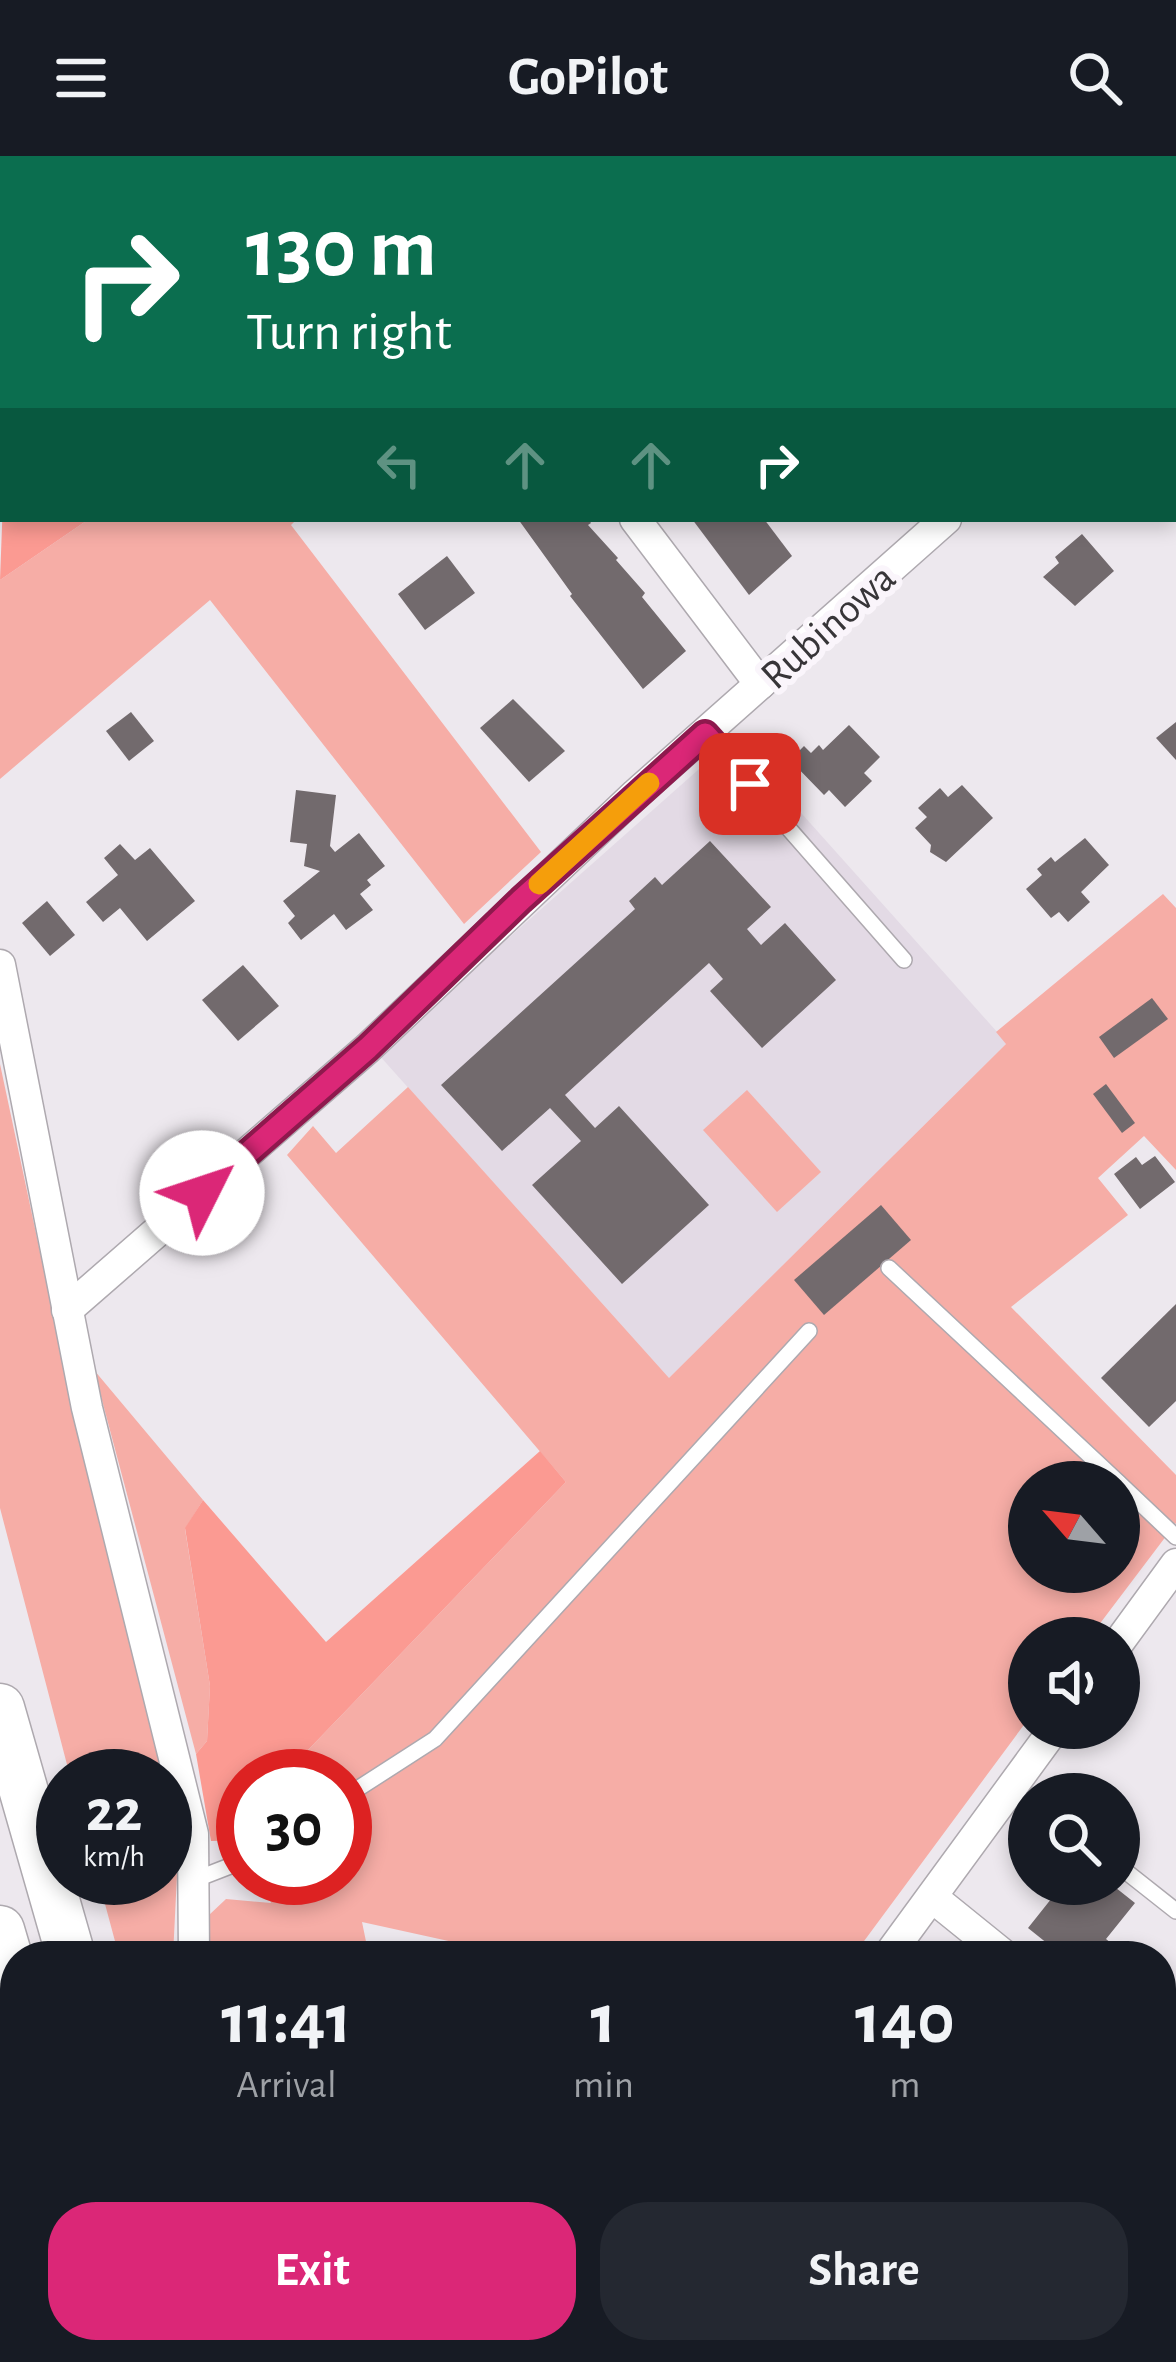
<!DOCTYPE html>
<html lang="en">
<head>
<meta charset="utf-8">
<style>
	:root { --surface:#171b24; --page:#242831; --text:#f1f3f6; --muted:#9ea1a6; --accent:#db2777 }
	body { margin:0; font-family:"Alegreya Sans",sans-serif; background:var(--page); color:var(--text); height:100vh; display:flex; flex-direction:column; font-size:45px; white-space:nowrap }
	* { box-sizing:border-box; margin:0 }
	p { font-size:39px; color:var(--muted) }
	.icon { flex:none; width:66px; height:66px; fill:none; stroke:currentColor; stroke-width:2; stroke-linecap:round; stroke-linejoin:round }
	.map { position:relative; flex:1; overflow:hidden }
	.drawer { position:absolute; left:0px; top:1785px; width:1176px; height:423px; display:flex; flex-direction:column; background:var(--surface); border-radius:48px 48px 0 0; box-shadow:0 6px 18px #0003 }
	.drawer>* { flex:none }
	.banner { position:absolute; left:0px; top:0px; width:1176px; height:366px; box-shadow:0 6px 18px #0003; background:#0b6e4f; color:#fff; overflow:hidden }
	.needle { width:78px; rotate:298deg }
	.tools { position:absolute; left:1008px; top:1305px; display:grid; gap:24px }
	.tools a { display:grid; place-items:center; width:132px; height:132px; border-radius:50%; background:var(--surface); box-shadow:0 6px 18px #0003; font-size:60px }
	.speed { position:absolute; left:36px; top:1593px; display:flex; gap:24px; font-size:60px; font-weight:700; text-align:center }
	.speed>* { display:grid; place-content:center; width:156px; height:156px; border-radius:50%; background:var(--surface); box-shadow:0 6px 18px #0003; line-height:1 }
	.speed small { font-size:30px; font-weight:400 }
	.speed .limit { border:18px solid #d22; background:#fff; color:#111 }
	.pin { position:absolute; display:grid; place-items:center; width:102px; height:102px; color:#fff; margin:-51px; border-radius:24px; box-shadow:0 6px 18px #0006 }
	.me { position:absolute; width:132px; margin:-66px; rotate:49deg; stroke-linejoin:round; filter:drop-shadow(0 0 9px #0008) }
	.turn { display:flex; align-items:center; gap:42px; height:252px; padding:0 48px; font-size:54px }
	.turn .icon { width:156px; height:156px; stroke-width:2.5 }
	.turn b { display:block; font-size:84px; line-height:102px }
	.lanes { display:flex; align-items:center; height:114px; padding:0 48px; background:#0003; justify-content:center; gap:60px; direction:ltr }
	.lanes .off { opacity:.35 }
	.eta { display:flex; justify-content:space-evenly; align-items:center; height:204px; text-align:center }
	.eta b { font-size:72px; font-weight:700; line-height:84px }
	.button { display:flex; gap:24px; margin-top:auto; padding:24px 48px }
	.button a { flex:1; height:138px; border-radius:48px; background:var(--accent); color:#fff; font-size:48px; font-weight:700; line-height:138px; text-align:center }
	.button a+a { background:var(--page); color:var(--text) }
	header { display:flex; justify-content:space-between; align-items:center; height:156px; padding:0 48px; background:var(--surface); font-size:54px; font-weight:700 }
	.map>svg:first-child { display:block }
	.built { fill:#e3dae5 }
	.green { fill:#f6ada6; fill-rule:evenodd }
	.forest { fill:#fb9a92 }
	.building { fill:#726a6d }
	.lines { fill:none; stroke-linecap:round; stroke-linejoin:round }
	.service-casing { stroke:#aea9af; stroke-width:18 }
	.minor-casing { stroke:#aea9af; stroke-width:33 }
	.primary-casing { stroke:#aea9af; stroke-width:51 }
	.service { stroke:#fff; stroke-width:15 }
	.minor { stroke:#fff; stroke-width:30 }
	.primary { stroke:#fff; stroke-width:48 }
	.route-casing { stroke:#8e194d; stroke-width:30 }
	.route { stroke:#db2777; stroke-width:21 }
	.slow { stroke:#f59e0b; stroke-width:21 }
	.labels { text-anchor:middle; stroke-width:12; stroke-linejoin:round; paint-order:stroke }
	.street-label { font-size:42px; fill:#373538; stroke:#faf5fb }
</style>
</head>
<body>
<header><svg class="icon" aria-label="menu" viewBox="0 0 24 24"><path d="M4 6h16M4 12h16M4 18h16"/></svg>GoPilot<svg class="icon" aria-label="search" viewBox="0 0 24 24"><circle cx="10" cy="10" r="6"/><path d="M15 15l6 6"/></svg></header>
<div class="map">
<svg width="1176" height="2206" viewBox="0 0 1176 2206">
	<rect width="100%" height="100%" fill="#ede8ee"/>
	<polygon class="built" points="734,582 1007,887 669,1223 378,898"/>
	<g class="green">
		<polygon points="89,363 297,363 291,369 541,696 464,768 210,444 0,623 0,424"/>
		<path d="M 1163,738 L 1176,752 L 1176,1014 L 1144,980 L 1098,1022 L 1128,1059 L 1011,1151 L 1176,1319 L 1176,1367 L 1089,1482 L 1029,1482 L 1029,1562 L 853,1800 L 517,1800 L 362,1766 L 369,1800 L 208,1800 L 208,1760 L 226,1743 L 271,1747 L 262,1722 L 345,1722 L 345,1620 L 283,1620 L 566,1326 L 287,999 L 313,970 L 336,997 L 408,931 L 669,1222 L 1006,888 L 996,876 ZM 1029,1326 L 1119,1326 L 1119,1416 L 1029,1416 Z"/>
		<polygon points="0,908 77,1270 170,1639 177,1719 173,1800 119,1800 98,1722 165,1722 165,1620 70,1620 0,1352"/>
		<polygon points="747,934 821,1016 777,1056 703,974"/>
		<polygon points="94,1214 203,1344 185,1373 210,1530 207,1585 196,1598"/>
		<polygon points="0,1910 15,1954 15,2193 99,2193 104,2206 15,2206 0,2181"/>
		<polygon points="1161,1949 1176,1961 1176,2184 1161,2171"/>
		<polygon points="338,2193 552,2193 559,2206 343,2206"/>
	</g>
	<g class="forest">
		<polygon points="3,344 3,363 89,363 0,424"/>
		<polygon points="540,1295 566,1326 283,1620 243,1620 243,1684 211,1685 196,1598 207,1585 210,1530 185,1372 203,1344 326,1486"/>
	</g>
	<g class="building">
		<polygon points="518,363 588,363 591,367 588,369 618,402 616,404 645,437 642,441 686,495 643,533 570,440 572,438"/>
		<polygon points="692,363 764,363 792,400 749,439"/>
		<polygon points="1082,378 1114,415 1075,450 1043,421 1059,407 1055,401"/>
		<polygon points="447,400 475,437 425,474 398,438"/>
		<polygon points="513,543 565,595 529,626 480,572"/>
		<polygon points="131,556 154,585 129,605 106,575"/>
		<polygon points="1176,566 1176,604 1156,582"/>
		<polygon points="849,569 880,601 864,617 872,625 845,651 829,634 824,639 790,604 804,590 811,597 819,589 823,594"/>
		<polygon points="962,629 993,662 946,706 930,696 931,689 915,672 927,661 918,652 940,632 948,641"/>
		<polygon points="296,634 336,639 330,690 335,696 359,677 385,710 367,724 371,729 360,738 373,754 346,774 334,758 301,784 288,767 295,760 283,745 320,715 304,710 307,688 290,686"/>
		<polygon points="1085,682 1109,709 1081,736 1090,746 1068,766 1059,756 1051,762 1026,733 1042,719 1037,713 1051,701 1055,706"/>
		<polygon points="710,685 771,751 747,773 761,789 785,767 836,824 762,892 710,835 723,823 709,807 565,939 595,972 619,950 709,1049 622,1128 532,1029 581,985 550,952 502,995 441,929 635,753 629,745 655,721 662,729"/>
		<polygon points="120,688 135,704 150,692 195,745 147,785 120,752 103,766 86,746 118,719 104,702"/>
		<polygon points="47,745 75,779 50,800 22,767"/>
		<polygon points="243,809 279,850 238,885 202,844"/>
		<polygon points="1152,842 1168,863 1114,902 1099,881"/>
		<polygon points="1106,928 1135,967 1122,977 1093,938"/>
		<polygon points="1155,1000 1175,1026 1140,1053 1114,1018 1136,1001 1142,1009"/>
		<polygon points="881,1049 911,1084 824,1159 794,1124"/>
		<polygon points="1176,1148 1176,1245 1149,1271 1101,1222"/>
		<polygon points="1063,1728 1111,1728 1135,1747 1106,1783 1121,1795 1117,1800 1063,1800 1028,1772"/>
		<polygon points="734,2193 766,2193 774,2206 710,2206 718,2194 728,2201"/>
	</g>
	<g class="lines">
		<g class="service-casing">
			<g id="service">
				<polyline points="705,577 904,804"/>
				<polyline points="889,1112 1118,1326"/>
				<polyline points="1119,1327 1176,1381"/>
				<polyline points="345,1641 435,1583 809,1175"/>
				<polyline points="1119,1710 1176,1755"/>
				<polyline points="194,1724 243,1705"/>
			</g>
		</g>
		<g class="minor-casing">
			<g id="minor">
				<polyline points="1072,0 1073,3"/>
				<polyline points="1173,164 1176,169"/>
				<polyline points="635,363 760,528"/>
				<polyline points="0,809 87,1252 193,1678 194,1800"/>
				<polyline points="67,1154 368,892 636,638 946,363"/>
				<polyline points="1119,1486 1176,1408"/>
				<polyline points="932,1741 1005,1800"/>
				<polyline points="888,1800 1055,1572"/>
				<polyline points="1161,1926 1176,1938"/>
				<polyline points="316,2193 321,2206"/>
				<polyline points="947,2193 964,2206"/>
				<polyline points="589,2206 598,2193"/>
			</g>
		</g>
		<g class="primary-casing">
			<g id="primary">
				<polyline points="0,1552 71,1800"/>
				<polyline points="0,1774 15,1825"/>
				<polyline points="147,2193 153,2206"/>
				<polyline points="217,2193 223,2206"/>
			</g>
		</g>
		<use href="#service" class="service"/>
		<use href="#minor" class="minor"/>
		<use href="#primary" class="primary"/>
	</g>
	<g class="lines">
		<g class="route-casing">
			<polyline id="route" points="202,1037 368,892 521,744 705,578 750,628"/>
		</g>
		<use href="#route" class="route"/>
		<polyline class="slow" points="539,728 649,627"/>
	</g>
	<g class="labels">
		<g class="street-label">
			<text transform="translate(827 469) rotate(-42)" y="15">Rubinowa</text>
		</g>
	</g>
</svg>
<div class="tools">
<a><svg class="needle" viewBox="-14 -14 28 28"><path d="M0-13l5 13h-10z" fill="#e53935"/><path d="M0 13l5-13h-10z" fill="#9ea1a6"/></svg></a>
<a><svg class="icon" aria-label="sound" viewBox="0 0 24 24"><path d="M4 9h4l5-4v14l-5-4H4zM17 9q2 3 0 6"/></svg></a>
<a><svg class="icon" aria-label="search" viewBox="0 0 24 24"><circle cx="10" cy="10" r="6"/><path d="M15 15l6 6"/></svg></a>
</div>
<div class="speed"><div>22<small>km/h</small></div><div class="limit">30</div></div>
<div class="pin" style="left:750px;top:628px;background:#d93025"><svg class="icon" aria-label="arrive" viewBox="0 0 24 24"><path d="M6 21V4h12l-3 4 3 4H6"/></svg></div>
<svg class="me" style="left:202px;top:1037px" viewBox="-20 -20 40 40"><circle r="19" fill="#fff"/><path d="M0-13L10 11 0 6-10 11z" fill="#db2777"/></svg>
<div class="banner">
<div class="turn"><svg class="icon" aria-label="right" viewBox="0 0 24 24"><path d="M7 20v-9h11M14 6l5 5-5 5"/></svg><div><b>130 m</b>Turn right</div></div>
<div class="lanes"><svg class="icon off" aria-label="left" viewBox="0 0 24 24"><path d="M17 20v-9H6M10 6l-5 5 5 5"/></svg><svg class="icon off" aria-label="ahead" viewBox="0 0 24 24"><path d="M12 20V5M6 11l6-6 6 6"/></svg><svg class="icon off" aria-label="ahead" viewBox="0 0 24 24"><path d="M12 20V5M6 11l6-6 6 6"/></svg><svg class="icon" aria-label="right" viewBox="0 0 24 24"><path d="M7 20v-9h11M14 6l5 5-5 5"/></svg></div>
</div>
<section class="drawer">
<div class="eta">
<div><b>11:41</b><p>Arrival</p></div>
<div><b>1</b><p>min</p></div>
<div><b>140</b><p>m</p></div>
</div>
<div class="button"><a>Exit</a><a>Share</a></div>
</section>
</div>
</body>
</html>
